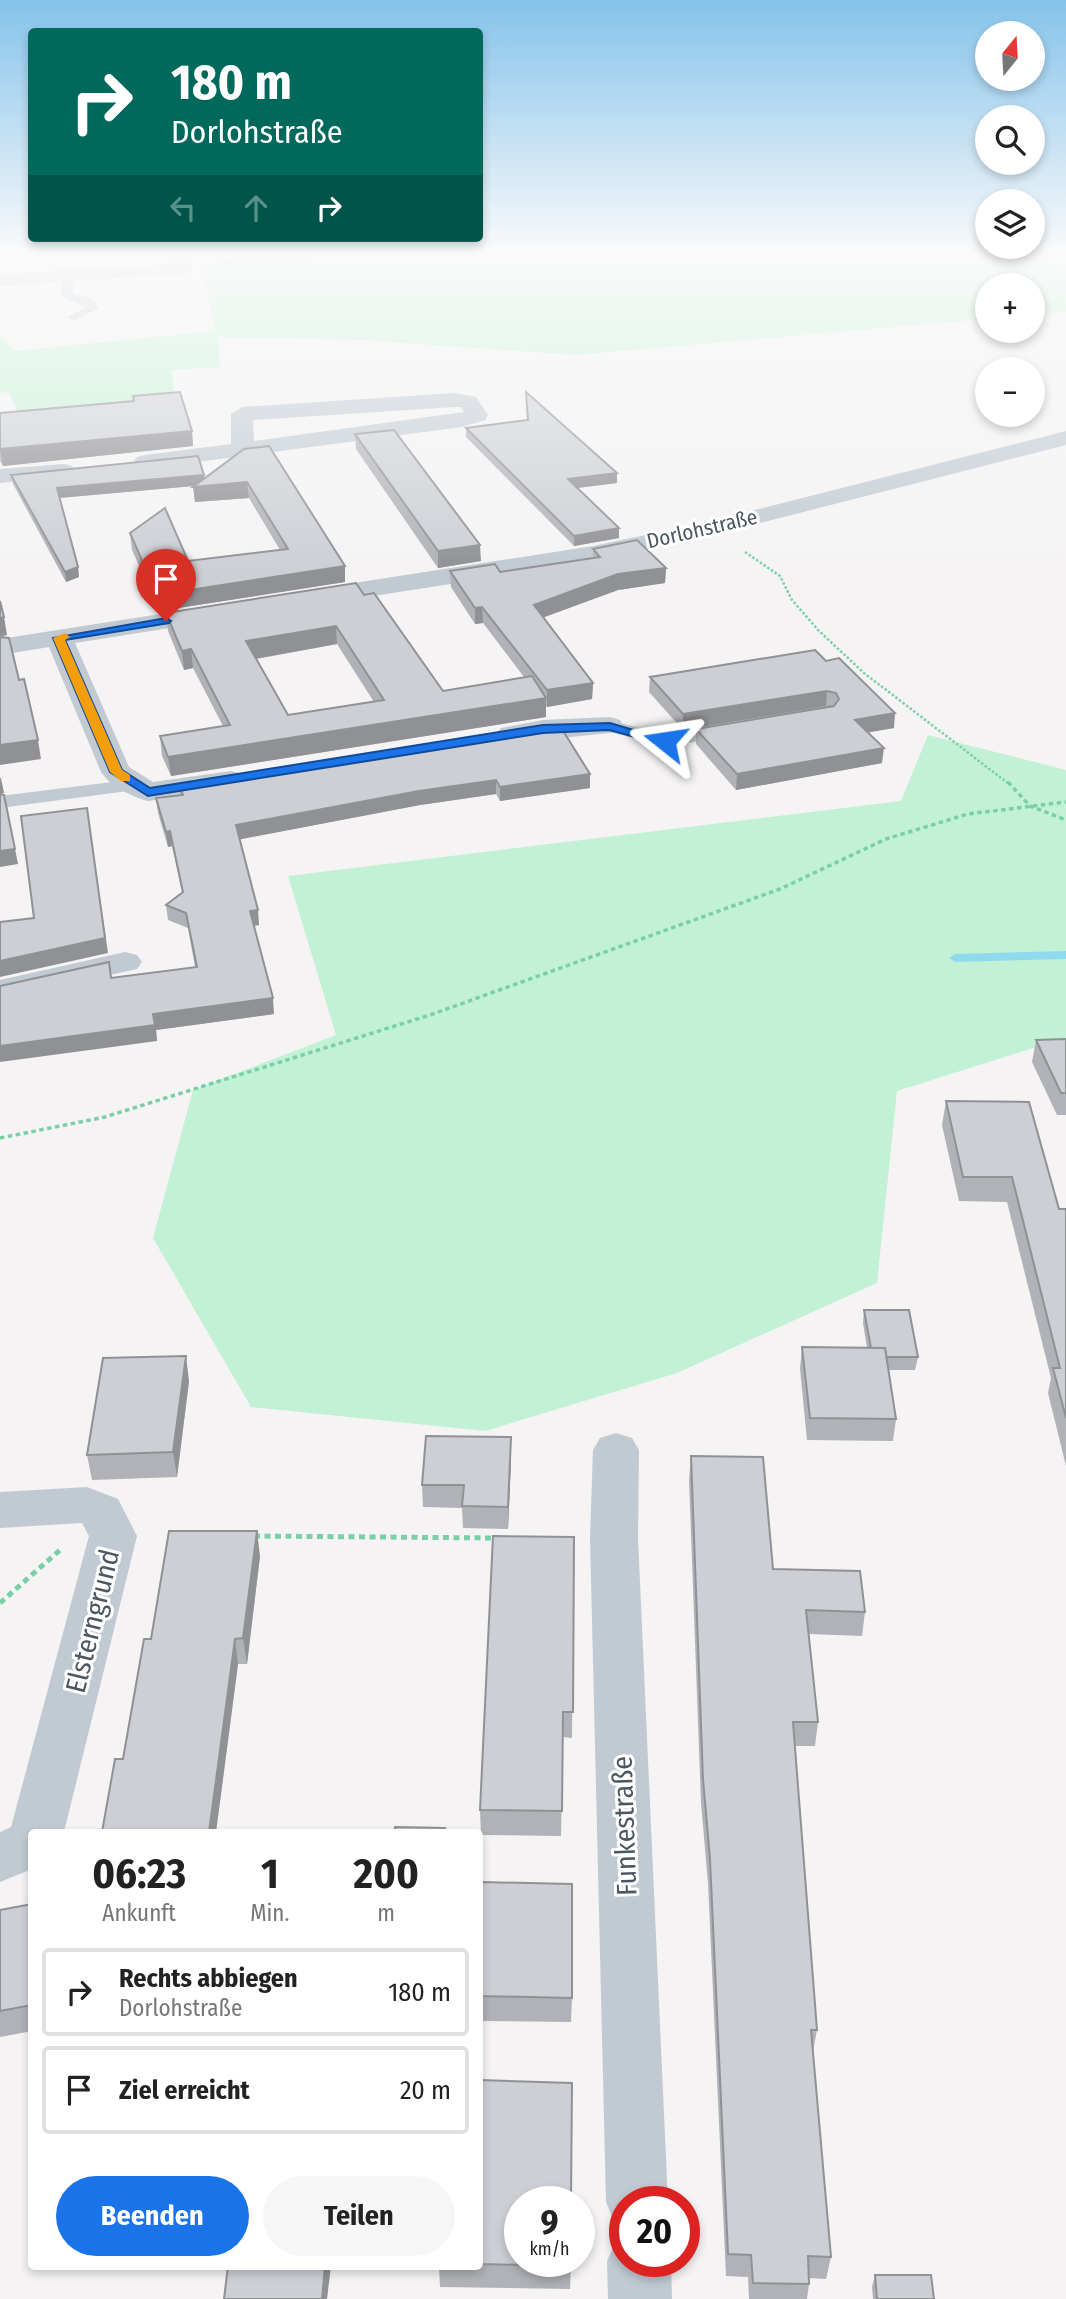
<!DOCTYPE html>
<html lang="de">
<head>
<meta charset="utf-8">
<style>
	:root { --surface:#fff; --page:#f6f6f6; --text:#222; --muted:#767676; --line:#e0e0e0; --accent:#1a73e8 }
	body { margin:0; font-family:"Fira Sans Condensed",sans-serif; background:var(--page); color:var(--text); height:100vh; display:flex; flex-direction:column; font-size:26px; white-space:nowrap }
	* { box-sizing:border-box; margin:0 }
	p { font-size:23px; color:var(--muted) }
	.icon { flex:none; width:38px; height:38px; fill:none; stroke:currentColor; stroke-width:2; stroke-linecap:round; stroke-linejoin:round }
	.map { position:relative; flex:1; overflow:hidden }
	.details { position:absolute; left:28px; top:1829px; width:455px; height:441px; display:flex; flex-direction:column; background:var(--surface); border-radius:7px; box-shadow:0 4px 10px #0003 }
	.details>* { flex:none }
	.top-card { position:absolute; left:28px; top:28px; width:455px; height:214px; border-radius:7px; box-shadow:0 4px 10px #0003; background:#00695c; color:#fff; overflow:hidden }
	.needle { width:46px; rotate:18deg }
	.buttons { position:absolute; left:975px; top:21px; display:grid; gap:14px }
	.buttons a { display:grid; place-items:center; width:70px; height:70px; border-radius:50%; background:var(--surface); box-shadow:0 4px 10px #0003; font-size:35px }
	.speed { position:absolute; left:504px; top:2186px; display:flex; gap:14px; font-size:35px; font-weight:700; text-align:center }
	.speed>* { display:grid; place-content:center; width:91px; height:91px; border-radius:50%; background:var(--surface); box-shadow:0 4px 10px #0003; line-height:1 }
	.speed small { font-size:18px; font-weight:400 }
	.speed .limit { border:10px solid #d22; background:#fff; color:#111 }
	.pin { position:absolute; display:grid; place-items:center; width:60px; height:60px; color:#fff; margin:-72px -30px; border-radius:50% 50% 50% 0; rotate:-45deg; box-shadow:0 0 7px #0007 }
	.pin .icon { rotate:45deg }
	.me { position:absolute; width:77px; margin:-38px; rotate:285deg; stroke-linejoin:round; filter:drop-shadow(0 0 5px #0008) }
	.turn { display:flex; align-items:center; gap:24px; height:147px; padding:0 28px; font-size:32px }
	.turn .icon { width:91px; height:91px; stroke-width:2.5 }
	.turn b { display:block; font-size:49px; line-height:60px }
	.lanes { display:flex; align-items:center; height:66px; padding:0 28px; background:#0003; justify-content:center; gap:35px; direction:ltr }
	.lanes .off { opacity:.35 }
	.eta { display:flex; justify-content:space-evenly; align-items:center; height:119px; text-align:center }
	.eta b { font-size:42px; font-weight:700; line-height:49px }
	.button { display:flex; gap:14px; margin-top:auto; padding:14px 28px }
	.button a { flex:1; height:80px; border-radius:42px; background:var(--accent); color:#fff; font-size:28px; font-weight:700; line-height:80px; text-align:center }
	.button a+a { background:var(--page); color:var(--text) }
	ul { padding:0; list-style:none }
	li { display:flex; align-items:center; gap:21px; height:88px; margin:0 14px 10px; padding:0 14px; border:4px solid var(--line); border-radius:7px }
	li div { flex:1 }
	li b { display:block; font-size:26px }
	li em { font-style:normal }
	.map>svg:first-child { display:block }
	.green { fill:#c3f1d5 }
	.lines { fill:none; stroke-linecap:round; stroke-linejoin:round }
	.stream { fill:#90daee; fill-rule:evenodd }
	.path-far2 { stroke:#7ad0a6; stroke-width:2.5; stroke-dasharray:2.5 2; stroke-linecap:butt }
	.path-far1 { stroke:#7ad0a6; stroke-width:3.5; stroke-dasharray:4.5 3.5; stroke-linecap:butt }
	.path { stroke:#7ad0a6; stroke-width:5; stroke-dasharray:6 4.5; stroke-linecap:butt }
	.lane { fill:#c1cad2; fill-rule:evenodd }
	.street { fill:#c1cad2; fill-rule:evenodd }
	.wall { fill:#b0b2b7; fill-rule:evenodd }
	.shaded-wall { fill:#909195 }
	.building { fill:#cdcfd5; stroke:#909195; stroke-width:2; fill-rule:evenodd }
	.route { fill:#1a73e8; stroke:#114b97; stroke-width:2 }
	.slow { fill:#f59e0b }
	.labels { text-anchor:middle; stroke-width:6; stroke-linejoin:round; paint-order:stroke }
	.far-street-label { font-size:21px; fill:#4a5661; stroke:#fff }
	.near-street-label { font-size:28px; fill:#4a5661; stroke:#fff }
</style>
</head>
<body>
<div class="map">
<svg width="1066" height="2299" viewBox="0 0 1066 2299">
	<rect width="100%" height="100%" fill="#f5f3f3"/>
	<g class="green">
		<polygon points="198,251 1066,251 1066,312 1033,315 1032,285 987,285 987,319 575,355 361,340 218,337 220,367 172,370 174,402 20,418 9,392 0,393 0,335 15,351 215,331"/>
		<polygon points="928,735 1066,770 1066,1043 1033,1048 897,1091 877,1283 677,1373 485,1431 251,1407 153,1238 193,1090 336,1035 288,876 901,801"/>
	</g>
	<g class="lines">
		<polygon class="stream" points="1066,951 1066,959 955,962 949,958 955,954"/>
		<g class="path-far2">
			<polyline points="254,258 266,251"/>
			<polyline points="215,265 253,259 403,251"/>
			<polyline points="745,552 780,576 792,600 819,631 864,673 1009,784"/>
		</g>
		<g class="path-far1">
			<polyline points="1008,782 1030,806 1066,820"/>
			<polyline points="0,1138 105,1117 430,1015 780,889 886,839 968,814 1066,802"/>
		</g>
		<g class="path">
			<polyline points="254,1536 498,1538"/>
			<polyline points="0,1603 60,1550"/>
		</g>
		<g class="lane">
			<polygon points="67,271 73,275 73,294 91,298 99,308 74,321 68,317 85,307 61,296 61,275"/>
			<polygon points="610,720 665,735 729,724 738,730 729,736 665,747 603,730 601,726"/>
			<polygon points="136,779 143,781 146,785 143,789 0,808 0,796"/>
		</g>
		<g class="street">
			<polygon points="171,251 189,251 192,269 190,273 0,286 0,274 173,264"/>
			<path d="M 454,393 L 476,397 L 488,415 L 485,420 L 462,427 L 145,469 L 137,467 L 133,462 L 137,457 L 145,455 L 231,444 L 231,414 L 242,407 ZM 454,407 L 461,407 L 464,412 L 254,441 L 253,420 Z"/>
			<polygon points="1066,431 1066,445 709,536 593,562 309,606 300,604 296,598 300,592 309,590 593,546 708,522"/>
			<polygon points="64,464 72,466 76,471 72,476 0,483 0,469"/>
			<path d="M 218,605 L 227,607 L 231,613 L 227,619 L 75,643 L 129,767 L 153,782 L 231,771 L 242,774 L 246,780 L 242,786 L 231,789 L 148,801 C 132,797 110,786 101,772 L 49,647 L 0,655 L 0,639 Z"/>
			<polygon points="610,717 620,720 624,726 620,732 511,743 501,740 496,734 501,728 543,720"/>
			<polygon points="125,952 137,955 142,962 137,969 0,1000 0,980"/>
			<polygon points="616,1433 632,1438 639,1450 638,1538 668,2202 625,2202 625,2228 615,2224 606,2202 590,1538 593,1450 600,1438"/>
			<polygon points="87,1487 118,1499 137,1536 64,1832 32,1832 32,1869 0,1882 0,1832 11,1827 89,1536 82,1523 0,1528 0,1492"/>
			<polygon points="625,2235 625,2261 671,2261 672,2299 608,2299 607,2261 617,2239"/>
		</g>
	</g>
	<g class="wall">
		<polygon points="526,392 617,473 617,483 577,488 619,538 574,546 466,437 466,428 527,420"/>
		<polygon points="133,396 192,431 193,446 3,466 0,461 0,413 133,401"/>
		<polygon points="355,434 481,561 438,568 356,449"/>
		<polygon points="244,449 345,566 345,582 159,611 132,550 130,533 188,561 280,550 249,498 195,502 194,486 59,498 78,567 79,577 66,582 13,484 11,475 204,478"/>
		<path d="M 593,549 L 666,568 L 665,583 L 618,590 L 543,617 L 593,683 L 592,699 L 547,707 L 546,706 L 546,717 L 171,776 L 162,756 L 160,736 L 223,726 L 193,668 L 184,670 L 168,631 L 166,613 L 364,595 L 443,691 L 524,677 L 483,623 L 475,624 L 451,587 L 450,571 L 500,572 L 593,558 ZM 337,644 L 374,702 L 288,715 L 256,659 Z"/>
		<polygon points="815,650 894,728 868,732 882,763 736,790 696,744 696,729 827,707 683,730 649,692 650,677"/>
		<polygon points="560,726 590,788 500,801 496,794 420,805 239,839 259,925 254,926 274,1014 156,1030 157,1041 111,978 195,967 188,928 168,920 166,905 182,893 172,846 168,847 158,813 156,798 180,795 178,784"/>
		<polygon points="1066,1039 1066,1115 1057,1115 1032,1062 1036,1040"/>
		<polygon points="946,1101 1059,1209 1066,1209 1066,1466 1048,1393 1051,1378 1007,1202 959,1201 942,1125"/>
		<polygon points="864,1310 918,1357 915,1370 888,1370 896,1419 893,1441 807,1440 800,1369 802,1347 867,1348 863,1323"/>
		<polygon points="189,1381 177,1477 92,1480 87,1455"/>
		<polygon points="511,1437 511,1460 508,1529 463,1528 462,1508 423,1507 422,1485"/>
		<polygon points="691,1456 773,1569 865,1612 862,1636 809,1634 818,1722 815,1746 795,1746 817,2030 813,2051 831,2257 826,2279 809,2278 809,2284 807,2299 749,2299 748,2277 726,2276 708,1883 701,1803 689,1480"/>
		<polygon points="574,1537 572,1738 563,1737 561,1836 481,1835 480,1810"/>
		<polygon points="260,1556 247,1664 238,1664 216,1832 102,1832 123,1759 151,1639"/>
		<polygon points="480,1882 572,1998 571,2022 480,2021"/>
		<polygon points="32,1904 32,2031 0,2037 0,1910"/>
		<polygon points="480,2080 571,2261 570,2289 440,2287 439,2266 480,2266"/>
		<polygon points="875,2275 934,2299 873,2299 872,2287"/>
	</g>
	<g class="shaded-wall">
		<polygon points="192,431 193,446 3,466 0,450"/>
		<polygon points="617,473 617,483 568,489 568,479"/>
		<polygon points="204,475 205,485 58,498 57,488"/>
		<polygon points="247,482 249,498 195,502 193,487"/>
		<polygon points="619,528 619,538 574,546 574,536"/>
		<polygon points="480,545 481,561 438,568 438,551"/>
		<polygon points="345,566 345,582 159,611 157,595"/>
		<polygon points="78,567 79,577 66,582 65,572"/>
		<polygon points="666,568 665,583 618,590 534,621 534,605 618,574"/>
		<polygon points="482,607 483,623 475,624 475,608"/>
		<polygon points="4,617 7,635 0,637 0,618"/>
		<polygon points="336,626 337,644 248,660 246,641"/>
		<polygon points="191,649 193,668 184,670 182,651"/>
		<polygon points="593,683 592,699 547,707 547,690"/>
		<polygon points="827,691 826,706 683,730 683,714"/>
		<polygon points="546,698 546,717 171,776 168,757"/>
		<polygon points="895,713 894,728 854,735 855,720"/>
		<polygon points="38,740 41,759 0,765 0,745"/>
		<polygon points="884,748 882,763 736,790 737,774"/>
		<polygon points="590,774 590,788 500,801 500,787"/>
		<polygon points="0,778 1,778 4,793 0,794"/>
		<polygon points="496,780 496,794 420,805 237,840 236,825 419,791"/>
		<polygon points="89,822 108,953 0,977 0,961 105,938"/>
		<polygon points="170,831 172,846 168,847 166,832"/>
		<polygon points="15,849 18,864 0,867 0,851"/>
		<polygon points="258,910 259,925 251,926 250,911"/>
		<polygon points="273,998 274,1014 156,1030 157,1041 0,1062 0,1046 153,1014"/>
		<polygon points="186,1356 189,1381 177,1477 173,1452"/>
		<polygon points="511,1437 511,1460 508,1529 508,1507"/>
		<polygon points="257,1531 260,1556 247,1664 243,1638"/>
		<polygon points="235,1639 238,1664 216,1832 209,1832"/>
		<polygon points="325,2266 331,2266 327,2299 322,2299"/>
	</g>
	<g class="building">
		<polygon points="180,392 192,431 0,449 0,413 134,401 133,396"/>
		<polygon points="526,392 617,473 568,479 619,528 574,536 466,428 528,420"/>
		<polygon points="394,430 480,545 438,551 355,434"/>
		<polygon points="269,446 345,566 157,595 130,533 165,508 188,561 288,549 247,482 193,487 244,449"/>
		<polygon points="198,456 204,475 57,488 78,567 65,572 11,475"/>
		<polygon points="637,540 666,568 618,574 534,605 593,683 547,690 482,607 475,608 450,571 495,564 500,572 600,557 593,549"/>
		<path d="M 356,583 L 364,595 L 374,593 L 443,691 L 532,676 L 546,698 L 168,757 L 160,736 L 230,725 L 191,649 L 182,651 L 166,613 ZM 336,626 L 384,700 L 288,715 L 246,641 Z"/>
		<polygon points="0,601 4,617 0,618"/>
		<polygon points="0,637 9,638 19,680 24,679 38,740 0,745"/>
		<polygon points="815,650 826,661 839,658 895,713 855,720 884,748 737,774 696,729 834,706 839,699 836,693 827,691 683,714 650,677"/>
		<polygon points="560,726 590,774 500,787 496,780 419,791 236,825 258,910 250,911 273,998 153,1014 155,1025 0,1046 0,986 109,962 111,978 197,967 186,913 166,905 183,892 170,831 166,832 156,798 183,795 178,784"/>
		<polygon points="0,794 4,795 15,849 0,851"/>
		<polygon points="87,808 105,938 0,961 0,922 34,918 21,816"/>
		<polygon points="1066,1039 1066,1093 1061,1093 1036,1040"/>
		<polygon points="946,1101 1029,1102 1059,1209 1066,1209 1066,1418 1053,1368 1060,1368 1012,1177 963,1177"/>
		<polygon points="864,1310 909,1310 918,1357 886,1357 885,1348 871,1348"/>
		<polygon points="802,1347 885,1348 896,1419 810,1418"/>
		<polygon points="186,1356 173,1452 87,1455 103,1358"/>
		<polygon points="426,1436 511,1437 508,1507 462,1506 464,1485 422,1485"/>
		<polygon points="691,1456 763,1457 773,1569 860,1571 865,1612 806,1610 818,1722 793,1722 817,2030 811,2030 831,2257 808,2256 809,2284 753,2283 751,2255 728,2254 710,1859 703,1779"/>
		<polygon points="169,1531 257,1531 243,1638 235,1639 209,1832 102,1832 115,1759 123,1759 144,1639 151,1639"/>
		<polygon points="493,1536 574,1537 573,1712 563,1712 562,1811 480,1810"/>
		<polygon points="395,1827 445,1828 445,1832 394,1832"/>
		<polygon points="480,1882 572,1884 572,1998 480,1996"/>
		<polygon points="32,1904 32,2005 0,2011 0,1910"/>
		<polygon points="480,2080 572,2083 571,2202 520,2202 520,2261 571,2261 571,2266 480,2264"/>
		<polygon points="228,2266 325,2266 322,2299 224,2299"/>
		<polygon points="875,2275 931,2275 934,2299 877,2299"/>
	</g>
	<linearGradient id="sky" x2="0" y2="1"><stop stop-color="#85c3ea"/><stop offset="0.44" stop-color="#fafafa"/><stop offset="1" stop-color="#fafafa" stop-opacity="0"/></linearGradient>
	<rect width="1066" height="572" fill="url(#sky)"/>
	<polygon class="route" points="166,618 171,621 169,623 65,640 122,770 150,788 543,725 610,723 671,741 665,745 609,730 543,733 148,796 110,772 53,638"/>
	<polygon class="slow" points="65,633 70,637 65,640 122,770 130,775 130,781 121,781 110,772 53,638"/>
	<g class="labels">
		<g class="far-street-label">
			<text transform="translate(702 529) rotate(-13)" y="7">Dorlohstraße</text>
		</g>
		<g class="near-street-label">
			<text transform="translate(92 1621) rotate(-76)" y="10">Elsterngrund</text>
			<text transform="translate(624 1826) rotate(-92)" y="10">Funkestraße</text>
		</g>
	</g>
</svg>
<div class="buttons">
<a><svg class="needle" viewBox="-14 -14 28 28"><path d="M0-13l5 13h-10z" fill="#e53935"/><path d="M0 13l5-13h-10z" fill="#767676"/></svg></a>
<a><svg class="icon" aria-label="search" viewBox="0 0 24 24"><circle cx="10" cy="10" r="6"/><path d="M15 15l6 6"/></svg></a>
<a><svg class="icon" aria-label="layers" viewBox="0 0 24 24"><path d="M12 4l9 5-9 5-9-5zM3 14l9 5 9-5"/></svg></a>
<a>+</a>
<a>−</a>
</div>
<div class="speed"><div>9<small>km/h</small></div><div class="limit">20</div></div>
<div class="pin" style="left:166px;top:621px;background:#d93025"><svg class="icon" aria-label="arrive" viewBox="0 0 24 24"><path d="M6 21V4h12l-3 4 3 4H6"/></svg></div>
<svg class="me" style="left:665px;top:741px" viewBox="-20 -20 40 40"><path d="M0-17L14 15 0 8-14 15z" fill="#1a73e8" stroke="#fff" stroke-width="4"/></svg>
<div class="top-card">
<div class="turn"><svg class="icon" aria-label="right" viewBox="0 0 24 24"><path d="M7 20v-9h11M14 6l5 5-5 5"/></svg><div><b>180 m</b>Dorlohstraße</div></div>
<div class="lanes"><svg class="icon off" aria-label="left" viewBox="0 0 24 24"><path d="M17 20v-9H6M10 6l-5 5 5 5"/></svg><svg class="icon off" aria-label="ahead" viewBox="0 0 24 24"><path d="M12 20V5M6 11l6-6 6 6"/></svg><svg class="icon" aria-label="right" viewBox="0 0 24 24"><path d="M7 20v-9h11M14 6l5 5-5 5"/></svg></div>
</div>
<section class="details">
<div class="eta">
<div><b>06:23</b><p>Ankunft</p></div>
<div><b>1</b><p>Min.</p></div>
<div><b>200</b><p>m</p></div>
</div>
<ul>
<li><svg class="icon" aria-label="right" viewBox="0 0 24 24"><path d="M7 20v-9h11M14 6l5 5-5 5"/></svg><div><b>Rechts abbiegen</b><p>Dorlohstraße</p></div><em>180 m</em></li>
<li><svg class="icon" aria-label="arrive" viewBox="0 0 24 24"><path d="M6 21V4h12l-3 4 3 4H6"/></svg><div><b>Ziel erreicht</b></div><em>20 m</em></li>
</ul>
<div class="button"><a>Beenden</a><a>Teilen</a></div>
</section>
</div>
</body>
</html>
